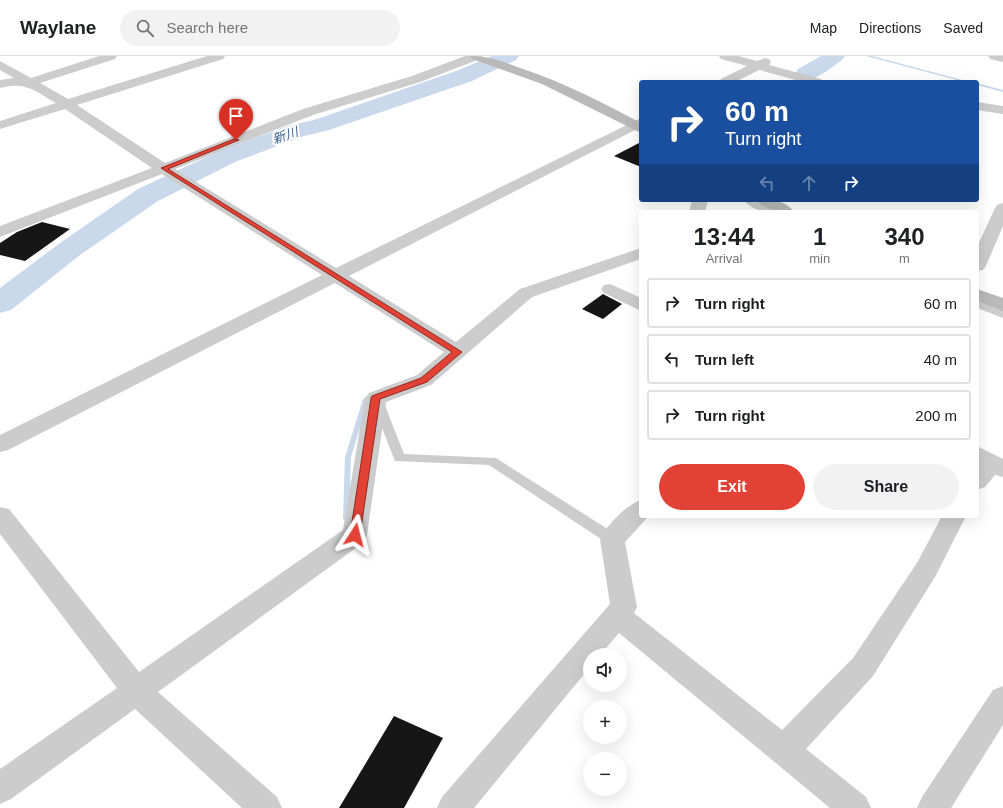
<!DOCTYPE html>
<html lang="en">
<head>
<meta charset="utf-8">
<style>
	:root { --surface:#fff; --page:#f2f2f2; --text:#202124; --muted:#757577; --line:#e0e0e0; --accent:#e14235 }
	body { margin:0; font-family:Helvetica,"Noto Sans JP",sans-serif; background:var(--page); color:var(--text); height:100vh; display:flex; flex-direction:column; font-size:15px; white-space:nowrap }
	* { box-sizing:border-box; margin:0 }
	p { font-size:13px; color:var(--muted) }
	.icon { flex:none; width:22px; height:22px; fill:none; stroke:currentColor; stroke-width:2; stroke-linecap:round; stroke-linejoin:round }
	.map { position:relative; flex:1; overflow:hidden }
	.drawer { position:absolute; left:639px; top:154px; width:340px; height:308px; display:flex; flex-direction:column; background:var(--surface); border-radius:4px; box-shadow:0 4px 16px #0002 }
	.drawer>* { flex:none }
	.banner { position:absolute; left:639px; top:24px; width:340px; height:122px; border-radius:4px; box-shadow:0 4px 16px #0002; background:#1a4fa0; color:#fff; overflow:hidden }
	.controls { position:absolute; left:583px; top:592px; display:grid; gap:8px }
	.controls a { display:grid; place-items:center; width:44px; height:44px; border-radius:50%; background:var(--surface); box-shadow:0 4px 16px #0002; font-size:20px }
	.pin { position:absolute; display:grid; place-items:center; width:34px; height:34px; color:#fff; margin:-41px -17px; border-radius:50% 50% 50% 0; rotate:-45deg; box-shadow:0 0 4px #0007 }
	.pin .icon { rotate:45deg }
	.me { position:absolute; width:44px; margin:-22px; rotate:9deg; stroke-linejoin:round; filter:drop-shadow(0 0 3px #0008) }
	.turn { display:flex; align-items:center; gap:14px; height:84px; padding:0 20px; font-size:18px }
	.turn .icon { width:52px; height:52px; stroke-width:2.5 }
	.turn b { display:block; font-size:28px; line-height:34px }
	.lanes { display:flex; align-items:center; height:38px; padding:0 20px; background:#0003; justify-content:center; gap:20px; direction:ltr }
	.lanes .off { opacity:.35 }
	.eta { display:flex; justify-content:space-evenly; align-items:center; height:68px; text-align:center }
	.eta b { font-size:24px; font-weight:600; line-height:28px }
	.primary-button { display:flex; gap:8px; margin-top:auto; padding:8px 20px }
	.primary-button a { flex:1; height:46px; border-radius:24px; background:var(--accent); color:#fff; font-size:16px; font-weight:600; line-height:46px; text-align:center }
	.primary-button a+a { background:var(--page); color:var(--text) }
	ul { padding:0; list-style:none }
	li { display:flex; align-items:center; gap:12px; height:50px; margin:0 8px 6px; padding:0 12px; border:2px solid var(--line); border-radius:4px }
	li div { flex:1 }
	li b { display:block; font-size:15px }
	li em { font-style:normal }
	header { display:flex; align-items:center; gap:24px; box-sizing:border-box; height:56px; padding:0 20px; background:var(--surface); border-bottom:1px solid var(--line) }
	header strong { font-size:19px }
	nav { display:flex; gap:22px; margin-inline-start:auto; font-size:14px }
	.search { width:280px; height:36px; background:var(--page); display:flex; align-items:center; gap:10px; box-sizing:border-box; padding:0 14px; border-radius:22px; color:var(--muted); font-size:15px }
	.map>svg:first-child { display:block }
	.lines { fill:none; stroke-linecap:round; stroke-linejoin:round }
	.stream { fill:#c9d9eb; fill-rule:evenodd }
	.river { fill:#c9d9eb; fill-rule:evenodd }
	.building { fill:#161616 }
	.lane { fill:#ccc; fill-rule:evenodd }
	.street { fill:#ccc; fill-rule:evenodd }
	.secondary { fill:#b9b9b9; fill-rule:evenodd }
	.route { fill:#e14235; stroke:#922b22 }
	.labels { text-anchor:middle; stroke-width:4; stroke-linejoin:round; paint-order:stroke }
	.far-water-label { font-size:13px; font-style:italic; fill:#3e648f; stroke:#fff }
</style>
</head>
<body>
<header>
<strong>Waylane</strong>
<div class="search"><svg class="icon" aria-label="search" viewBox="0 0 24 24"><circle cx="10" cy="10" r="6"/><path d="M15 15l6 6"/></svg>Search here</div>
<nav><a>Map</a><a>Directions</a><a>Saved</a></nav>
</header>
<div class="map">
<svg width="1003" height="752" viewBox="0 0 1003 752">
	<rect width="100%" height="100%" fill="#fff"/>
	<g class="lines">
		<g class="stream">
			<polygon points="866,0 872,0 970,26 964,26"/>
			<polygon points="977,27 1003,34 1003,36 977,29"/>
			<polygon points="366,341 369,343 351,401 349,462 348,464 344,464 343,462 345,401 363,343"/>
		</g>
		<g class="river">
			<polygon points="492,0 519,0 516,4 472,25 329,74 304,80 235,106 158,145 80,199 11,254 0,257 0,232 60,187 138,133 217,96 287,70 314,64 456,15"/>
			<path d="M 821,0 L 845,0 L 842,4 C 829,13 815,27 798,23 L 795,18 L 798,13 Z"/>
		</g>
	</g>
	<g class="building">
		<polygon points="641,86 641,111 614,100"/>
		<polygon points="42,166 70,173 25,205 0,199 0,187 17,176"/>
		<polygon points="603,238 622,248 603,263 582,253"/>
		<polygon points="394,660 443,682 404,752 339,752"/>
	</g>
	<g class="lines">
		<polygon class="lane" points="378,343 384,347 404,398 496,402 617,479 619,483 617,487 612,488 607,487 489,409 395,405 372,347"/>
		<g class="street">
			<path d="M 99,0 L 117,0 L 115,3 L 40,27 L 68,43 L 207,0 L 225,0 L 223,3 L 77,49 L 165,107 L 303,53 L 412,20 L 465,0 L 482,0 L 480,3 L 420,26 L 313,59 L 175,113 L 336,212 L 641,62 L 641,71 L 349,220 L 456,286 L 520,233 L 641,192 L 641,203 L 532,241 L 431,329 L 386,346 L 367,479 L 364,486 L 158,636 L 277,741 L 282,752 L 242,752 L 135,653 L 11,743 L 0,748 L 0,713 L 117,632 L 0,478 L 0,451 L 9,453 L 139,616 L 343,474 L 365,342 L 369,337 L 417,319 L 444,296 L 335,227 L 8,394 L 0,396 L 0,379 L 322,219 L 162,118 L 0,181 L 0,170 L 152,112 L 65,53 L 0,73 L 0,65 L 56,47 C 35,35 26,25 0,32 L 0,24 L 14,22 L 0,14 L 0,5 L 31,22 Z"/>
			<polygon points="719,0 738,0 757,5 765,2 769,3 771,6 769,9 821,23 823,26 803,26 759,14 735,26 719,26 721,23 747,10 721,3"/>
			<polygon points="988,0 1003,0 1003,6 990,3"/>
			<polygon points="977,46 1003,50 1003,58 977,54"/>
			<polygon points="692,144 708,144 705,156 689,156"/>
			<path d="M 744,144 C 758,144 773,144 781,156 C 768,156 753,156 744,144 Z"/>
			<polygon points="1003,147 1003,170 986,210 983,214 977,215 977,191 995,152 997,149"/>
			<polygon points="610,228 641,242 641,255 604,237 601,233 604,229"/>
			<polygon points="977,240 1003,249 1003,262 977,252"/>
			<polygon points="977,390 1003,403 1003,421 995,419 985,431 977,434"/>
			<path d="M 641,444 L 641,460 L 649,460 L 625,486 L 637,551 L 634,557 L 782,674 L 853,602 L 917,507 L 942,460 L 966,460 L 935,521 L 873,620 L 806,693 L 866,741 L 871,752 L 830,752 L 619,577 L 600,599 L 590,599 L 590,611 L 474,752 L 437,752 L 442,741 L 610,548 L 600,483 C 607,469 626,449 641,444 Z"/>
			<polygon points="1003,630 1003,669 951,752 917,752 922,741 993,634"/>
		</g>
		<g class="secondary">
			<path d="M 470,0 C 490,0 504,6 523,13 C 565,27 603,47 641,67 L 641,77 L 542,28 L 472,3 Z"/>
			<path d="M 757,144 C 771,144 786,144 794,156 C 781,156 766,156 757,144 Z"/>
			<polygon points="977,233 1003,242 1003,255 977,245"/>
		</g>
	</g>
	<polygon class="route" points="234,83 239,84 168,113 462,296 427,326 380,343 360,479 355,483 350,479 371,342 372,340 421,322 452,296 161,112"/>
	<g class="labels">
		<g class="far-water-label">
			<text transform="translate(285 79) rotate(-19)" y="5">新川</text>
		</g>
	</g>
</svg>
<div class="controls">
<a><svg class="icon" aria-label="sound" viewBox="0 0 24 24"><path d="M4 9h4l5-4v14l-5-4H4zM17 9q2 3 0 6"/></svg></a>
<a>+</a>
<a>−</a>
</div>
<div class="pin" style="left:236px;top:84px;background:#d93025"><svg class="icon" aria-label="arrive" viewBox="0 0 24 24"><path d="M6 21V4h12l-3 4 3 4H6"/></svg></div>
<svg class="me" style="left:355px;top:479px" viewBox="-20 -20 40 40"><path d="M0-17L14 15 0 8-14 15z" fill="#e14235" stroke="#fff" stroke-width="4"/></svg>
<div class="banner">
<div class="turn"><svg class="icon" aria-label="right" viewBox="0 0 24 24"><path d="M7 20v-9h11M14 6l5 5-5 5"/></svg><div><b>60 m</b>Turn right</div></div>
<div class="lanes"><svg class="icon off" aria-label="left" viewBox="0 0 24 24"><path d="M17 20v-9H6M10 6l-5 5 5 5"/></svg><svg class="icon off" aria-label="ahead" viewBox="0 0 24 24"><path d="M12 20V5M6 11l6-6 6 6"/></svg><svg class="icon" aria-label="right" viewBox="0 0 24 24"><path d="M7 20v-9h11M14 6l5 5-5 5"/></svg></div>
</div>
<section class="drawer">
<div class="eta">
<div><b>13:44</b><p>Arrival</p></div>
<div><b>1</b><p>min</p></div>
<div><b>340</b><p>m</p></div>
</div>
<ul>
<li><svg class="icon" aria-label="right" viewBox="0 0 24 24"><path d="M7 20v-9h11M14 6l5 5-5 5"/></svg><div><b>Turn right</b></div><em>60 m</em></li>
<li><svg class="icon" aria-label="left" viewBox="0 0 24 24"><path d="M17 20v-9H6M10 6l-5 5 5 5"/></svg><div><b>Turn left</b></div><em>40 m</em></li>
<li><svg class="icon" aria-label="right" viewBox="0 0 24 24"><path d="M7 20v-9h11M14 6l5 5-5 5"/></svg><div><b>Turn right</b></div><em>200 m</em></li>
</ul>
<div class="primary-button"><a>Exit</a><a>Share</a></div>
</section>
</div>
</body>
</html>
